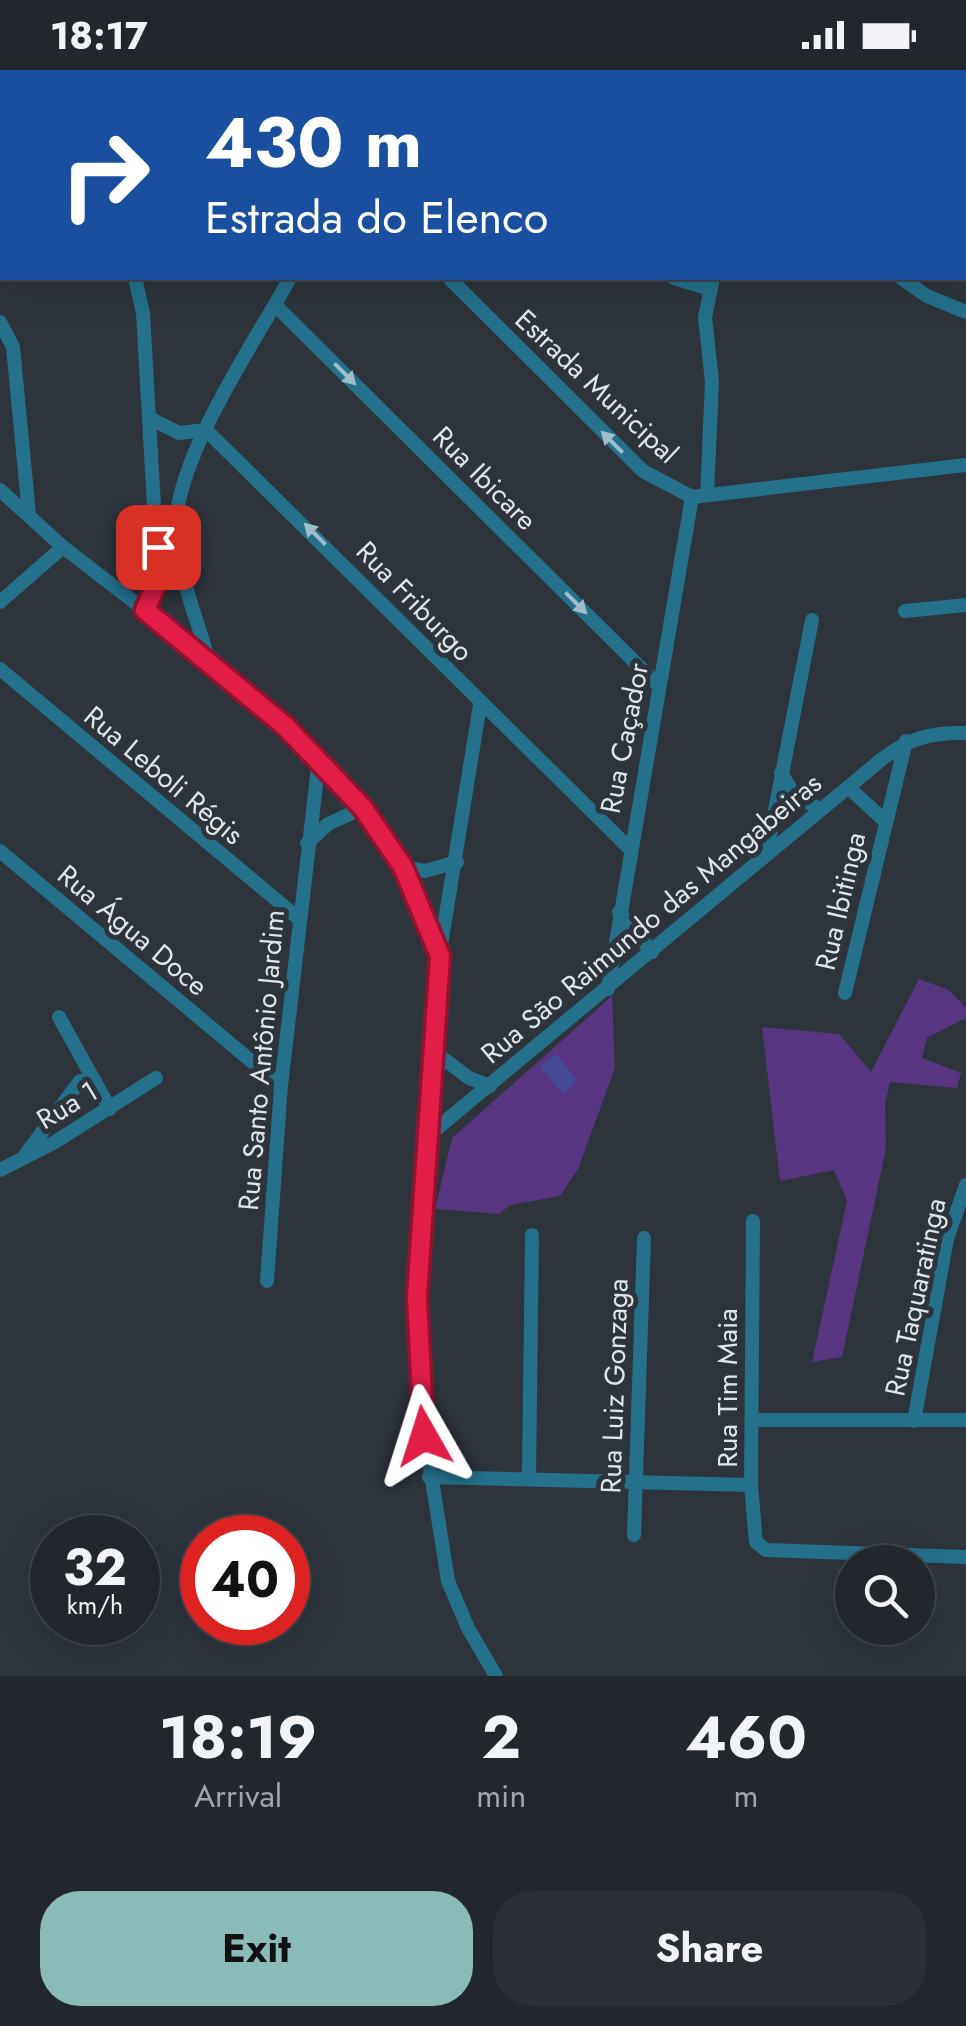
<!DOCTYPE html>
<html lang="en">
<head>
<meta charset="utf-8">
<style>
	:root { --surface:#22272d; --page:#2a2f35; --text:#f1f3f6; --muted:#a2a5aa; --line:#3f4449; --accent:#8bbbb9 }
	body { margin:0; font-family:Jost,sans-serif; background:var(--page); color:var(--text); height:100vh; display:flex; flex-direction:column; font-size:38px; white-space:nowrap }
	* { box-sizing:border-box; margin:0 }
	p { font-size:32px; color:var(--muted) }
	.icon { flex:none; width:55px; height:55px; fill:none; stroke:currentColor; stroke-width:2; stroke-linecap:round; stroke-linejoin:round }
	.map { position:relative; height:1606px; overflow:hidden }
	.details { display:flex; flex-direction:column; background:var(--surface); flex:1 }
	.details>* { flex:none }
	.banner { position:absolute; left:0px; top:0px; width:968px; height:210px; box-shadow:0 10px 40px #0002,0 0 0 2px var(--line); background:#1a4fa0; color:#fff; overflow:hidden }
	.buttons { position:absolute; left:835px; top:1475px; display:grid; gap:20px }
	.buttons a { display:grid; place-items:center; width:100px; height:100px; border-radius:50%; background:var(--surface); box-shadow:0 10px 40px #0002,0 0 0 2px var(--line); font-size:50px }
	.speed { position:absolute; left:30px; top:1445px; display:flex; gap:20px; font-size:50px; font-weight:700; text-align:center }
	.speed>* { display:grid; place-content:center; width:130px; height:130px; border-radius:50%; background:var(--surface); box-shadow:0 10px 40px #0002,0 0 0 2px var(--line); line-height:1 }
	.speed small { font-size:25px; font-weight:400 }
	.speed .limit { border:15px solid #d22; background:#fff; color:#111 }
	.pin { position:absolute; display:grid; place-items:center; width:85px; height:85px; color:#fff; margin:-42px; border-radius:20px; box-shadow:0 5px 15px #0006 }
	.me { position:absolute; width:110px; margin:-55px; rotate:354deg; stroke-linejoin:round; filter:drop-shadow(0 0 8px #0008) }
	.turn { display:flex; align-items:center; gap:35px; height:210px; padding:0 40px; font-size:45px }
	.turn .icon { width:130px; height:130px; stroke-width:2.5 }
	.turn b { display:block; font-size:70px; line-height:85px }
	.eta { display:flex; justify-content:space-evenly; align-items:center; height:170px; text-align:center }
	.eta b { font-size:60px; font-weight:700; line-height:70px }
	.primary-button { display:flex; gap:20px; margin-top:auto; padding:20px 40px }
	.primary-button a { flex:1; height:115px; border-radius:40px; background:var(--accent); color:#111; font-size:40px; font-weight:700; line-height:115px; text-align:center }
	.primary-button a+a { background:var(--page); color:var(--text) }
	.status { display:flex; justify-content:space-between; align-items:center; height:70px; padding:0 50px; background:var(--surface); direction:ltr }
	.status svg { height:28px; fill:currentColor }
	.map>svg:first-child { display:block }
	.green { fill:#593681 }
	.building { fill:#454a97 }
	.lines { fill:none; stroke-linecap:round; stroke-linejoin:round }
	.minor { stroke:#25708b; stroke-width:14 }
	.oneway { fill:#9fbcc9 }
	.route-casing { stroke:#92132f; stroke-width:25 }
	.route { stroke:#e11d48; stroke-width:18 }
	.labels { text-anchor:middle; stroke-width:10; stroke-linejoin:round; paint-order:stroke }
	.street-label { font-size:28px; fill:#e0e5ea; stroke:#2d343c }
</style>
</head>
<body>
<div class="status"><b>18:17</b><svg viewBox="0 0 49 12"><path d="M0 12V9h3v3zM5 12V6h3v6zM10 12V3h3v9zM15 12V0h3v12zM26 1h20v11H26zM47 4h2v5h-2z"/></svg></div>
<div class="map">
<svg width="966" height="1606" viewBox="0 0 966 1606">
	<rect width="100%" height="100%" fill="#2d343c"/>
	<g class="green">
		<polygon points="919,909 949,920 966,938 966,948 927,968 922,988 961,1003 957,1018 890,1012 885,1034 886,1078 842,1287 812,1292 847,1131 834,1100 780,1111 762,957 839,964 871,1002"/>
		<polygon points="612,926 615,998 578,1099 560,1126 510,1135 499,1144 435,1139 452,1068"/>
	</g>
	<polygon class="building" points="556,984 577,1010 563,1024 540,997"/>
	<g class="lines">
		<g class="minor">
			<polyline points="119,0 122,2"/>
			<polyline points="283,0 284,2"/>
			<polyline points="619,2 619,0"/>
			<polyline points="0,77 2,79"/>
			<polyline points="135,208 143,243 155,454 175,462"/>
			<polyline points="449,208 643,401 692,427 966,395"/>
			<polyline points="674,208 710,219"/>
			<polyline points="901,208 927,226 966,242"/>
			<polyline points="276,236 659,616"/>
			<polyline points="0,252 13,277 29,444"/>
			<polyline points="151,349 179,363 206,360"/>
			<polyline points="206,360 629,778"/>
			<polyline points="0,420 63,477 208,589 319,689 381,760 423,838 440,886 420,1156 418,1321 448,1511 468,1558 496,1606"/>
			<polyline points="707,425 712,312 705,247 713,208"/>
			<polyline points="0,532 63,477"/>
			<polyline points="145,541 159,498 155,454"/>
			<polyline points="905,541 966,535"/>
			<path d="M 208,588 C 197,547 178,506 176,463 C 172,392 255,272 290,208"/>
			<polyline points="0,599 298,848"/>
			<polyline points="781,703 794,724 819,739"/>
			<polyline points="848,717 884,750"/>
			<polyline points="307,773 328,754 363,738"/>
			<polyline points="0,781 281,1016"/>
			<polyline points="767,781 812,550"/>
			<polyline points="403,797 425,801 457,792"/>
			<polyline points="619,842 652,882"/>
			<polyline points="440,881 480,635"/>
			<polyline points="608,919 692,427"/>
			<polyline points="845,923 906,671"/>
			<polyline points="59,947 110,1039"/>
			<polyline points="436,983 469,1008 490,1016"/>
			<path d="M 429,1065 L 882,689 C 910,668 931,662 966,663"/>
			<polyline points="23,1088 80,1011 94,1010"/>
			<polyline points="0,1100 55,1072 156,1008"/>
			<polyline points="753,1151 751,1415 756,1472 766,1480 966,1487"/>
			<polyline points="267,1211 281,1016 319,689"/>
			<polyline points="752,1350 966,1350"/>
			<polyline points="914,1351 947,1169 966,1115"/>
			<polyline points="529,1406 532,1165"/>
			<polyline points="429,1407 751,1415"/>
			<polyline points="634,1465 644,1168"/>
		</g>
	</g>
	<defs><path id="oneway-solid" d="M-6-.8H1V-3.2L6.5 0L1 3.2V.8H-6Z" transform="scale(2.5)"/></defs>
	<g class="oneway">
		<use href="#oneway-solid" transform="translate(345 304) rotate(45)"/>
		<use href="#oneway-solid" transform="translate(612 372) rotate(-135)"/>
		<use href="#oneway-solid" transform="translate(315 464) rotate(-135)"/>
		<use href="#oneway-solid" transform="translate(576 533) rotate(45)"/>
	</g>
	<g class="lines">
		<g class="route-casing">
			<polyline id="route" points="158,477 156,515 145,540 285,656 363,738 403,797 440,886 417,1227 424,1366"/>
		</g>
		<use href="#route" class="route"/>
	</g>
	<g class="labels">
		<g class="street-label">
			<text transform="translate(597 316) rotate(43)" y="10">Estrada Municipal</text>
			<text transform="translate(485 408) rotate(45)" y="10">Rua Ibicare</text>
			<text transform="translate(415 531) rotate(46)" y="10">Rua Friburgo</text>
			<text transform="translate(624 668) rotate(-79)" y="10">Rua Caçador</text>
			<text transform="translate(164 705) rotate(40)" y="10">Rua Leboli Régis</text>
			<text transform="translate(840 831) rotate(-77)" y="10">Rua Ibitinga</text>
			<text transform="translate(651 848) rotate(-40)" y="10">Rua São Raimundo das Mangabeiras</text>
			<text transform="translate(133 860) rotate(40)" y="10">Rua Água Doce</text>
			<text transform="translate(261 990) rotate(-85)" y="10">Rua Santo Antônio Jardim</text>
			<text transform="translate(67 1035) rotate(-31)" y="10">Rua 1</text>
			<text transform="translate(915 1227) rotate(-78)" y="10">Rua Taquaratinga</text>
			<text transform="translate(614 1316) rotate(-88)" y="10">Rua Luiz Gonzaga</text>
			<text transform="translate(727 1318) rotate(-90)" y="10">Rua Tim Maia</text>
		</g>
	</g>
</svg>
<div class="buttons">
<a><svg class="icon" aria-label="search" viewBox="0 0 24 24"><circle cx="10" cy="10" r="6"/><path d="M15 15l6 6"/></svg></a>
</div>
<div class="speed"><div>32<small>km/h</small></div><div class="limit">40</div></div>
<div class="pin" style="left:158px;top:477px;background:#d93025"><svg class="icon" aria-label="arrive" viewBox="0 0 24 24"><path d="M6 21V4h12l-3 4 3 4H6"/></svg></div>
<svg class="me" style="left:424px;top:1366px" viewBox="-20 -20 40 40"><path d="M0-17L14 15 0 8-14 15z" fill="#e11d48" stroke="#fff" stroke-width="4"/></svg>
<div class="banner">
<div class="turn"><svg class="icon" aria-label="right" viewBox="0 0 24 24"><path d="M7 20v-9h11M14 6l5 5-5 5"/></svg><div><b>430 m</b>Estrada do Elenco</div></div>
</div>
</div>
<section class="details">
<div class="eta">
<div><b>18:19</b><p>Arrival</p></div>
<div><b>2</b><p>min</p></div>
<div><b>460</b><p>m</p></div>
</div>
<div class="primary-button"><a>Exit</a><a>Share</a></div>
</section>
</body>
</html>
